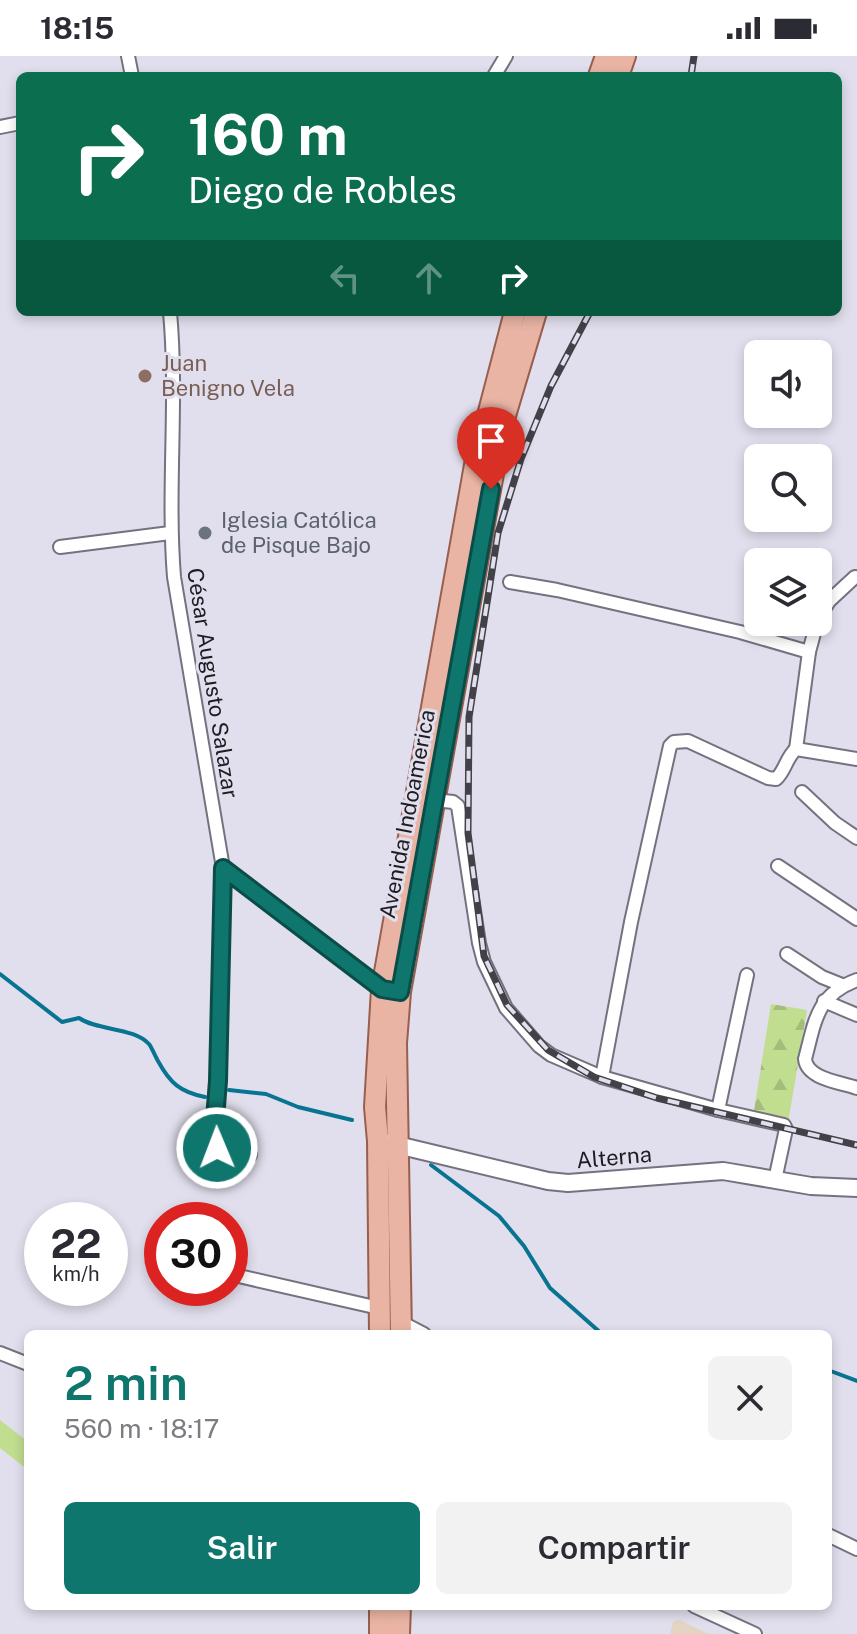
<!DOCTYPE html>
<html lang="es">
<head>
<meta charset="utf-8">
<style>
	:root { --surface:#fff; --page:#f2f2f3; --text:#2b2b33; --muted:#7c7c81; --accent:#0f766e }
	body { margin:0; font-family:"Public Sans",sans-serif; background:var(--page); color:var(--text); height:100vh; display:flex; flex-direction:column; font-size:30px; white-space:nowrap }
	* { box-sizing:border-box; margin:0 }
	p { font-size:26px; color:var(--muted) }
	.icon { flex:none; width:44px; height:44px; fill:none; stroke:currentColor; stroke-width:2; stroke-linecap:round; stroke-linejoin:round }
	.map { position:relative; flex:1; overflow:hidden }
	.sheet { position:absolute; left:24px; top:1274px; width:808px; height:280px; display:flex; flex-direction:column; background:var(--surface); border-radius:12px; box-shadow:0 4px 12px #0003 }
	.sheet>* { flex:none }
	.banner { position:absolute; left:16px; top:16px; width:826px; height:244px; border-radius:12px; box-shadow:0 4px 12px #0003; background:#0b6e4f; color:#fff; overflow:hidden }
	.buttons { position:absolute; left:744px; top:284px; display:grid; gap:16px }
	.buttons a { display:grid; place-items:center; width:88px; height:88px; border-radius:12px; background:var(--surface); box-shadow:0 4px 12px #0003; font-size:40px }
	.speed { position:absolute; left:24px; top:1146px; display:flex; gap:16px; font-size:40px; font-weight:700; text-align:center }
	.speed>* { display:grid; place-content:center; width:104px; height:104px; border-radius:50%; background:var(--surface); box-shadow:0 4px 12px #0003; line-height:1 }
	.speed small { font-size:20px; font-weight:400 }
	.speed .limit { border:12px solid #d22; background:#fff; color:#111 }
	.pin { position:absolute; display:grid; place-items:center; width:68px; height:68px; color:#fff; margin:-82px -34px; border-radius:50% 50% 50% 0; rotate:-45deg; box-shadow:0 0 8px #0007 }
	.pin .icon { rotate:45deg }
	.me { position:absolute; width:88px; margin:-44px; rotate:359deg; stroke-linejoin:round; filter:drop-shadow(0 0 6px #0008) }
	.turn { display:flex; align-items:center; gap:28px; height:168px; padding:0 40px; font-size:36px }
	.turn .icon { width:104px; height:104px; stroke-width:2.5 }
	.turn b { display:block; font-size:56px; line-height:68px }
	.lanes { display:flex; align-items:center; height:76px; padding:0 40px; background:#0003; justify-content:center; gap:40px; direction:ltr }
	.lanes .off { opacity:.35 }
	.round { display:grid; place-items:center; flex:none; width:84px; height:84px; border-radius:12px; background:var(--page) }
	.overview { display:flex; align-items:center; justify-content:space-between; height:136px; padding:0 40px }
	h1 { font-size:48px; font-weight:600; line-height:60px; color:var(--accent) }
	.button { display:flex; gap:16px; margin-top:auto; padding:16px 40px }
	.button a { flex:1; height:92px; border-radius:12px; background:var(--accent); color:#fff; font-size:32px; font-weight:600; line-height:92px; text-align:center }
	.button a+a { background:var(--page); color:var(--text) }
	.status { display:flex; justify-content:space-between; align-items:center; height:56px; padding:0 40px; background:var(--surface); direction:ltr }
	.status svg { height:22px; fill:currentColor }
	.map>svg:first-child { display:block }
	.education { fill:#e4d4c2 }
	.green { fill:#c1dd8f }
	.forest { fill:url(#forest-firs) }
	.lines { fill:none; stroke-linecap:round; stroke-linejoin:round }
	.stream { stroke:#097491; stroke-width:4 }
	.minor-casing { stroke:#74727f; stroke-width:16 }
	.tertiary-casing { stroke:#74727f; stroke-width:20 }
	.primary-casing { stroke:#985e4e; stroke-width:24 }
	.minor { stroke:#fff; stroke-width:12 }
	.tertiary { stroke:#fff; stroke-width:16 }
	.primary { stroke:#e9b4a4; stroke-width:20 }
	.rail-casing { stroke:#424148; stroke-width:7 }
	.rail { stroke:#e1dfed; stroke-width:4; stroke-dasharray:12; stroke-linecap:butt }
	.route-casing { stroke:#0a4d48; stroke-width:20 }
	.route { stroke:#0f766e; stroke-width:14 }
	.education-dot { fill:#8d6e63; stroke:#e1dfed; stroke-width:3 }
	.worship-dot { fill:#6b7280; stroke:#e1dfed; stroke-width:3 }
	.labels { text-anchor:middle; stroke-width:6; stroke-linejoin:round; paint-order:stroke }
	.education-label { font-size:22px; fill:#785e54; stroke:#e1dfed; text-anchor:start }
	.worship-label { font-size:22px; fill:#5b616d; stroke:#e1dfed; text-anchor:start }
	.street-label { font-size:22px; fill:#1d1c21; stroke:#e1dfed }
</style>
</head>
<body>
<div class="status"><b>18:15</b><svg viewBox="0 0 49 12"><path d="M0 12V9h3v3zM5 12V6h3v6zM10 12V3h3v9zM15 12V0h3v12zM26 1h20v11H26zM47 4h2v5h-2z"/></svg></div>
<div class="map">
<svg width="857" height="1578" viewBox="0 0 857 1578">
	<defs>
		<pattern id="forest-firs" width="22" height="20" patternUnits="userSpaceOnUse" patternTransform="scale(2)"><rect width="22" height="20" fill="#c1dd8f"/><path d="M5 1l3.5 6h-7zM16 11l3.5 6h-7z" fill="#a5bd7b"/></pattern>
	</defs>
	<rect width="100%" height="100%" fill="#e1dfed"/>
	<polygon class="education" points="679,1564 709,1578 670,1578 673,1566"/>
	<polygon class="green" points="0,1364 28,1386 28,1414 0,1392"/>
	<polygon class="forest" points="771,948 807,954 788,1067 753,1061"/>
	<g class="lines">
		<g class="stream">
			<path d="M 0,918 L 62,966 L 79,962 C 98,975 133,971 149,988 C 152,992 155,1000 158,1005 C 170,1027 180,1036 205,1041"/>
			<polyline points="229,1034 266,1038 298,1051 352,1064"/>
			<polyline points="431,1109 499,1160 524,1190 550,1232 602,1278"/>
			<polyline points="828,1314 857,1325"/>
		</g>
		<g class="minor-casing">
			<g id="minor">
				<polyline points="128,0 132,20"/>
				<polyline points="494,20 506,0"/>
				<polyline points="0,71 20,67"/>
				<path d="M 170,256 C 178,344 167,433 174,521 L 223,812 L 218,1025 L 213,1088 L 217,1092 L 250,1099"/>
				<polyline points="60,491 170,477"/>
				<polyline points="510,526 557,534 740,576 809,596"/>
				<polyline points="818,563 829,545 855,521"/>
				<polyline points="796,693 809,596 817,566"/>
				<polyline points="802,736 835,767 857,782"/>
				<polyline points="435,744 453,746 458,750 479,887 484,906 506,952 539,990 551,999 602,1021 718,1054 784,1069 786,1073 775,1124"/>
				<polyline points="778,810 857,863"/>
				<polyline points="223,812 382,933 387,933"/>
				<polyline points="787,898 822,921 842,929"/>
				<path d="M 857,924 C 816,939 815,966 805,1003 C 807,1023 840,1026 857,1032"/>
				<polyline points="824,945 857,959"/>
				<path d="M 602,1021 L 631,866 L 670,690 L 674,686 L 688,685 L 768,722 L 776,723 C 785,715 786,702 796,693 L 857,703"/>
				<polyline points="718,1054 747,919"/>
				<polyline points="230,1218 379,1252"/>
				<polyline points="401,1266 424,1278"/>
				<polyline points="0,1297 28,1308"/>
				<polyline points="828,1479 857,1493"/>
				<polyline points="694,1550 755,1578"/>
			</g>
		</g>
		<g class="tertiary-casing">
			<polyline id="tertiary" points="389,1087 548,1125 568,1127 723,1115 811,1130 857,1132"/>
		</g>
		<g class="primary-casing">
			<g id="primary">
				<polyline points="599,20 606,0"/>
				<polyline points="618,20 625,0"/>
				<polyline points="380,1278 378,1085 375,1051 382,933 475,409 515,256"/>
				<polyline points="401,1278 396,987 400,936 501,373 536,256"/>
				<polyline points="380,1578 380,1550"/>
				<polyline points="399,1578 400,1550"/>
			</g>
		</g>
		<use href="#minor" class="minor"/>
		<use href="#tertiary" class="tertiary"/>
		<use href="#primary" class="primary"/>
		<g class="rail-casing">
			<g id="rail">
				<polyline points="691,20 694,0"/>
				<polyline points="590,256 551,330 521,403 498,477 469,661 468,777 484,900 507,949 548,994 594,1021 657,1042 857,1089"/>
			</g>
		</g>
		<use href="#rail" class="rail"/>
	</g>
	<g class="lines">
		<g class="route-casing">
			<polyline id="route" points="217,1092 213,1088 218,1025 223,812 382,933 400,936 491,433"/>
		</g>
		<use href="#route" class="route"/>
	</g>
	<circle class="education-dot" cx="145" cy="320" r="8"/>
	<circle class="worship-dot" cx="205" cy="477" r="8"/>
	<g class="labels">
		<g class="education-label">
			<text x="161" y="315">Juan<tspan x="161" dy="25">Benigno Vela</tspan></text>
		</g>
		<g class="worship-label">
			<text x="221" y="472">Iglesia Católica<tspan x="221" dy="25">de Pisque Bajo</tspan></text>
		</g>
		<g class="street-label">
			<text transform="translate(213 627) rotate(81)" y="8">César Augusto Salazar</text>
			<text transform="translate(407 758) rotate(-79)" y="8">Avenida Indoamerica</text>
			<text transform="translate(614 1101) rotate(-5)" y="8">Alterna</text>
		</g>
	</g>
</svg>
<div class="buttons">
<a><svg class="icon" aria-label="sound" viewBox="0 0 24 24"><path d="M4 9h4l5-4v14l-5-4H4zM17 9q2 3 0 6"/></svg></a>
<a><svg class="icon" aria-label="search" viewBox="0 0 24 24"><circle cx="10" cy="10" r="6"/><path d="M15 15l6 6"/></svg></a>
<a><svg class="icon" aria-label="layers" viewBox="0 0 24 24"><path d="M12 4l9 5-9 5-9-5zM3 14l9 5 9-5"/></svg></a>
</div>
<div class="speed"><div>22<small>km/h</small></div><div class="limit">30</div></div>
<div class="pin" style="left:491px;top:433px;background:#d93025"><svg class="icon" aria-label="arrive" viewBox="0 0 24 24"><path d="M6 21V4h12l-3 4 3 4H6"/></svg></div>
<svg class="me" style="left:217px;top:1092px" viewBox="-20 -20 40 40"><circle r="17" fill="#0f766e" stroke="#fff" stroke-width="3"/><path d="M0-11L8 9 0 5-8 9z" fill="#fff"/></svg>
<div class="banner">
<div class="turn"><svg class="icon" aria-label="right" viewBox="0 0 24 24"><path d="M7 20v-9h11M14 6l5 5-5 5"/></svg><div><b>160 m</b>Diego de Robles</div></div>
<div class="lanes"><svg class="icon off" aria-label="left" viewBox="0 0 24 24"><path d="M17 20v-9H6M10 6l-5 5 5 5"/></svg><svg class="icon off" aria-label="ahead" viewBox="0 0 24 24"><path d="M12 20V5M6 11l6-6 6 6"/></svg><svg class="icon" aria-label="right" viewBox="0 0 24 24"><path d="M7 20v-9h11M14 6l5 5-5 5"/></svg></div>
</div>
<section class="sheet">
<div class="overview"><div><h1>2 min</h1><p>560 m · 18:17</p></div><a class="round"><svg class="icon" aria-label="close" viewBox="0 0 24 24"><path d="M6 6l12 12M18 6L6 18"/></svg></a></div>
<div class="button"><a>Salir</a><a>Compartir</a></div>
</section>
</div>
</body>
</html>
